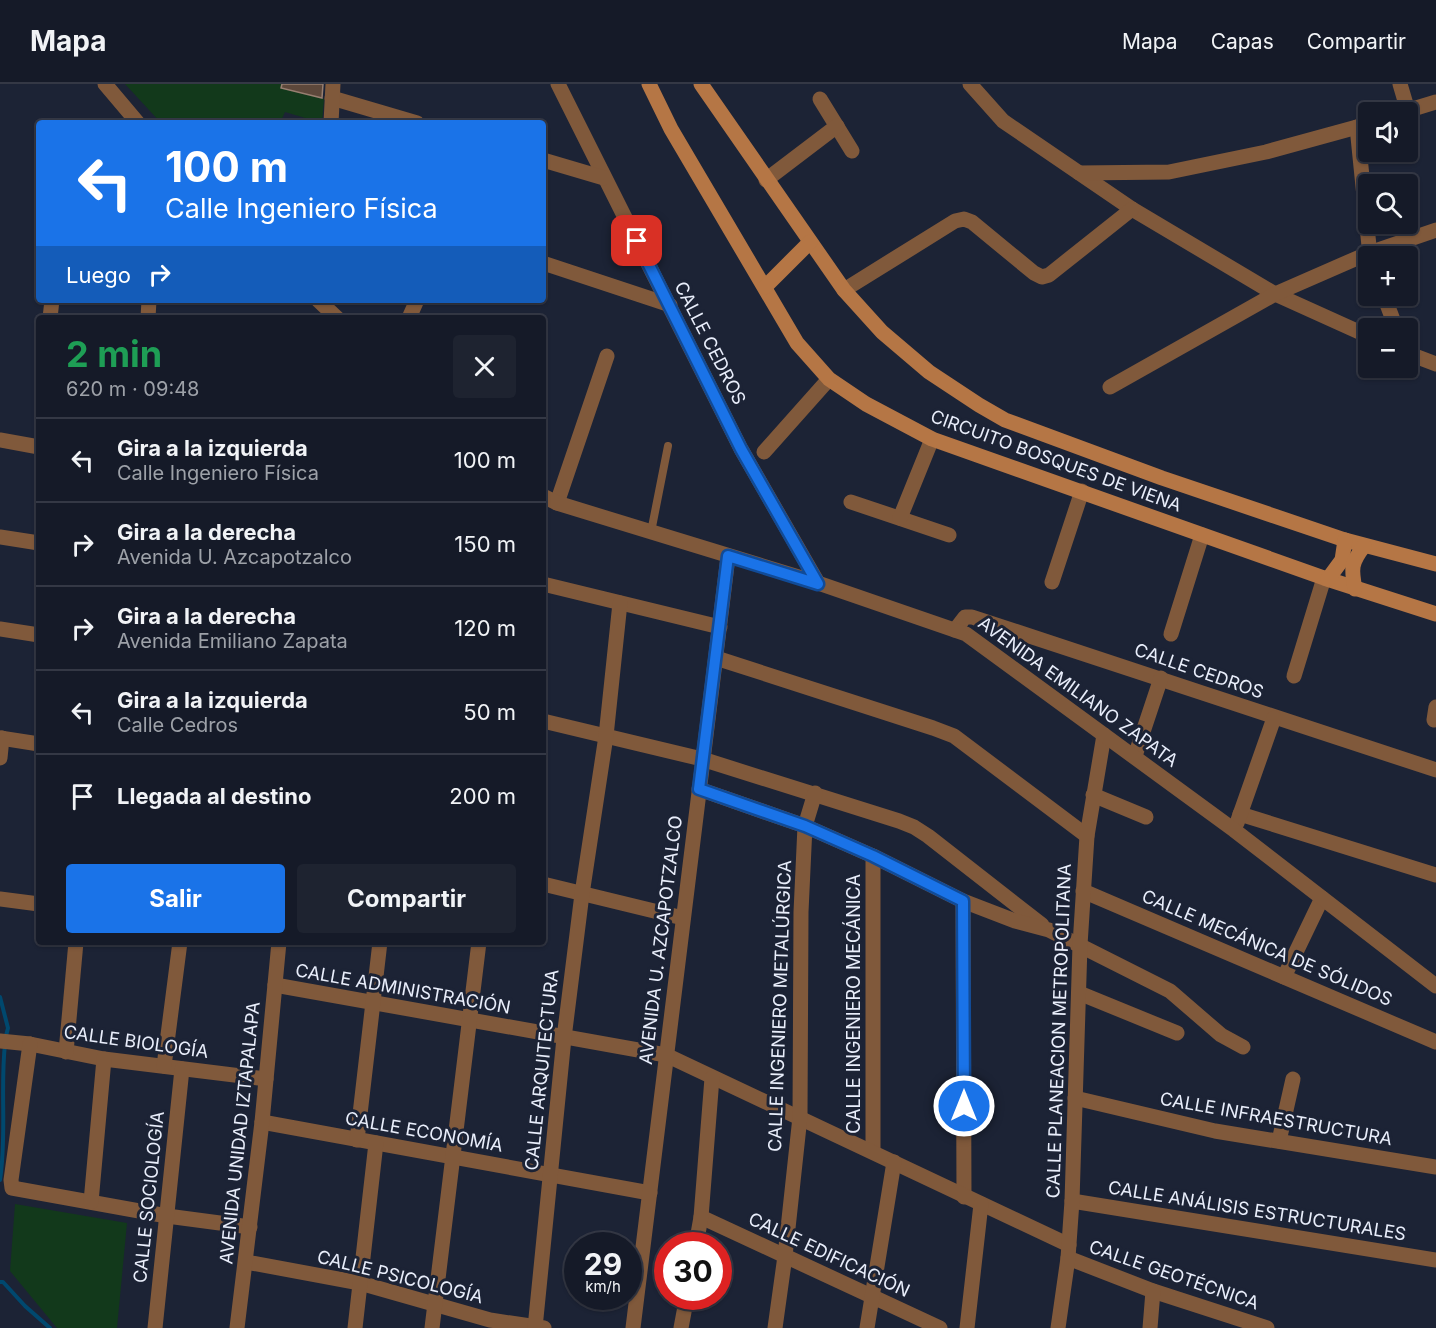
<!DOCTYPE html>
<html lang="es">
<head>
<meta charset="utf-8">
<style>
	:root { --surface:#151a28; --page:#1e2330; --text:#f1f3f6; --muted:#9da1a8; --line:#343845; --accent:#1a73e8 }
	body { margin:0; font-family:Inter,sans-serif; background:var(--page); color:var(--text); height:100vh; display:flex; flex-direction:column; font-size:22px; white-space:nowrap }
	* { box-sizing:border-box; margin:0 }
	p { font-size:20px; color:var(--muted) }
	.icon { flex:none; width:33px; height:33px; fill:none; stroke:currentColor; stroke-width:2; stroke-linecap:round; stroke-linejoin:round }
	.map { position:relative; flex:1; overflow:hidden }
	.sheet { position:absolute; left:36px; top:231px; width:510px; height:630px; display:flex; flex-direction:column; background:var(--surface); border-radius:6px; box-shadow:0 2px 4px #0004,0 0 0 2px var(--line) }
	.sheet>* { flex:none }
	.hud { position:absolute; left:36px; top:36px; width:510px; height:183px; border-radius:6px; box-shadow:0 2px 4px #0004,0 0 0 2px var(--line); background:#1a73e8; color:#fff; overflow:hidden }
	.tools { position:absolute; left:1358px; top:18px; display:grid; gap:12px }
	.tools a { display:grid; place-items:center; width:60px; height:60px; border-radius:6px; background:var(--surface); box-shadow:0 2px 4px #0004,0 0 0 2px var(--line); font-size:30px }
	.speed { position:absolute; left:564px; top:1148px; display:flex; gap:12px; font-size:30px; font-weight:700; text-align:center }
	.speed>* { display:grid; place-content:center; width:78px; height:78px; border-radius:50%; background:var(--surface); box-shadow:0 2px 4px #0004,0 0 0 2px var(--line); line-height:1 }
	.speed small { font-size:15px; font-weight:400 }
	.speed .limit { border:9px solid #d22; background:#fff; color:#111 }
	.pin { position:absolute; display:grid; place-items:center; width:51px; height:51px; color:#fff; margin:-26px; border-radius:12px; box-shadow:0 3px 9px #0006 }
	.me { position:absolute; width:66px; margin:-33px; rotate:0deg; stroke-linejoin:round; filter:drop-shadow(0 0 4px #0008) }
	.turn { display:flex; align-items:center; gap:21px; height:126px; padding:0 30px; font-size:27px }
	.turn .icon { width:78px; height:78px; stroke-width:2.5 }
	.turn b { display:block; font-size:42px; line-height:51px }
	.then { display:flex; align-items:center; height:57px; padding:0 30px; background:#0003; gap:12px; font-size:22px }
	.round { display:grid; place-items:center; flex:none; width:63px; height:63px; border-radius:6px; background:var(--page) }
	.headline { display:flex; align-items:center; justify-content:space-between; height:102px; padding:0 30px }
	h1 { font-size:36px; font-weight:700; line-height:45px; color:#1e9e55 }
	.action { display:flex; gap:12px; margin-top:auto; padding:12px 30px }
	.action a { flex:1; height:69px; border-radius:6px; background:var(--accent); color:#fff; font-size:24px; font-weight:700; line-height:69px; text-align:center }
	.action a+a { background:var(--page); color:var(--text) }
	ul { padding:0; list-style:none }
	li { display:flex; align-items:center; gap:18px; height:84px; padding:0 30px; border-top:2px solid var(--line) }
	li div { flex:1 }
	li b { display:block; font-size:22px }
	li em { font-style:normal }
	header { display:flex; align-items:center; gap:36px; box-sizing:border-box; height:84px; padding:0 30px; background:var(--surface); border-bottom:2px solid var(--line) }
	header strong { font-size:28px }
	nav { display:flex; gap:33px; margin-inline-start:auto; font-size:21px }
	.map>svg:first-child { display:block }
	.green { fill:#12391b }
	.lines { fill:none; stroke-linecap:round; stroke-linejoin:round }
	.stream { stroke:#00486e; stroke-width:4 }
	.building { fill:#5d483b; stroke:#977f71; stroke-width:1.5 }
	.service { stroke:#80593b; stroke-width:8 }
	.minor { stroke:#80593b; stroke-width:15 }
	.tertiary { stroke:#80593b; stroke-width:15 }
	.secondary { stroke:#b57645; stroke-width:15 }
	.route-casing { stroke:#114b97; stroke-width:15 }
	.route { stroke:#1a73e8; stroke-width:10 }
	.labels { text-anchor:middle; stroke-width:6; stroke-linejoin:round; paint-order:stroke }
	.street-label { font-size:18px; fill:#e9eefb; stroke:#1c2335 }
</style>
</head>
<body>
<header>
<strong>Mapa</strong>
<nav><a>Mapa</a><a>Capas</a><a>Compartir</a></nav>
</header>
<div class="map">
<svg width="1436" height="1244" viewBox="0 0 1436 1244">
	<rect width="100%" height="100%" fill="#1c2335"/>
	<g class="green">
		<polygon points="125,0 297,0 295,7 324,15 322,39 285,28 280,39 161,39"/>
		<polygon points="15,1120 127,1139 117,1244 57,1244 10,1187"/>
	</g>
	<g class="lines">
		<g class="stream">
			<polyline points="0,913 8,944 6,952"/>
			<path d="M 0,1096 C 7,1051 0,1005 5,960"/>
			<polyline points="0,1198 3,1198 25,1222 50,1244"/>
		</g>
	</g>
	<polygon class="building" points="282,0 323,0 322,14 281,4"/>
	<g class="lines">
		<polyline class="service" points="651,448 668,362"/>
		<g class="minor">
			<polyline points="558,0 741,365 818,499"/>
			<polyline points="970,0 1003,37 1132,125 1275,210 1368,252"/>
			<polyline points="1400,0 1408,27"/>
			<polyline points="332,14 417,39"/>
			<polyline points="820,15 852,67"/>
			<polyline points="1403,28 1436,18"/>
			<polyline points="331,39 333,0"/>
			<polyline points="1357,43 1370,172"/>
			<polyline points="543,76 604,94"/>
			<polyline points="1079,89 1169,88 1266,68 1368,40"/>
			<polyline points="766,96 837,42"/>
			<polyline points="543,179 670,221"/>
			<polyline points="844,206 955,137 964,135 972,138 1034,189 1042,193 1049,191 1132,125"/>
			<polyline points="1384,212 1396,244"/>
			<polyline points="50,234 52,216"/>
			<polyline points="148,234 149,216"/>
			<polyline points="409,234 417,216"/>
			<polyline points="1407,269 1436,280"/>
			<polyline points="1110,303 1275,210 1369,169 1436,146"/>
			<polyline points="0,356 39,363"/>
			<polyline points="764,368 829,295"/>
			<polyline points="851,418 949,451"/>
			<polyline points="557,419 607,272"/>
			<polyline points="900,434 932,355"/>
			<polyline points="0,453 39,459"/>
			<polyline points="1052,498 1082,407"/>
			<polyline points="543,500 720,543"/>
			<polyline points="0,545 39,551"/>
			<path d="M 955,546 L 965,533 L 972,533 C 1127,583 1281,636 1436,686"/>
			<polyline points="1171,550 1202,451"/>
			<polyline points="716,574 933,644 954,652 1087,752"/>
			<polyline points="1294,592 1324,494"/>
			<polyline points="1434,636 1436,623"/>
			<polyline points="543,637 702,675 899,737 914,743 928,752 1042,841"/>
			<polyline points="0,654 39,660"/>
			<polyline points="1135,672 1161,594"/>
			<polyline points="0,674 2,654"/>
			<polyline points="699,705 805,742 873,772 963,817 1015,837 1049,846 1170,907 1221,951 1243,963"/>
			<polyline points="1093,711 1146,733"/>
			<polyline points="1240,730 1436,791"/>
			<polyline points="1237,739 1274,634"/>
			<polyline points="873,772 873,1068"/>
			<polyline points="543,800 683,834"/>
			<polyline points="1083,807 1436,958"/>
			<polyline points="0,815 39,820"/>
			<polyline points="963,817 964,1113"/>
			<polyline points="1284,893 1322,814"/>
			<polyline points="275,901 666,971 1069,1161"/>
			<polyline points="1079,909 1177,949"/>
			<polyline points="0,957 30,960 104,975 266,995"/>
			<polyline points="30,960 11,1096 12,1104 167,1132 250,1143"/>
			<polyline points="66,968 76,858"/>
			<polyline points="164,982 180,858"/>
			<polyline points="1075,1014 1215,1047 1436,1083"/>
			<polyline points="262,1038 650,1109"/>
			<polyline points="357,1056 380,858"/>
			<polyline points="1279,1057 1293,995"/>
			<polyline points="1072,1117 1436,1176"/>
			<polyline points="91,1118 104,975"/>
			<polyline points="701,1133 940,1244"/>
			<polyline points="696,1161 701,1133 712,994"/>
			<polyline points="1068,1174 1153,1207 1267,1244"/>
			<polyline points="246,1178 360,1199 490,1236 544,1244"/>
			<polyline points="155,1244 182,985"/>
			<polyline points="237,1244 262,1038 279,858"/>
			<polyline points="355,1244 376,1059"/>
			<polyline points="432,1244 479,858"/>
			<polyline points="535,1244 564,954 582,810 606,652 620,519"/>
			<polyline points="681,1244 687,1212"/>
			<polyline points="775,1244 785,1172 800,1033 801,828 805,742 815,709"/>
			<polyline points="867,1244 894,1078"/>
			<polyline points="967,1244 981,1120"/>
			<polyline points="1058,1244 1068,1174 1072,1117 1080,861 1087,752 1104,651"/>
			<polyline points="1150,1244 1153,1207"/>
		</g>
		<g class="tertiary">
			<polyline points="105,0 138,39"/>
			<polyline points="318,216 337,234"/>
			<polyline points="543,412 557,419 818,499 966,550 1234,746 1436,902"/>
			<polyline points="633,1244 728,473"/>
		</g>
		<g class="secondary">
			<polyline points="649,0 671,45 797,259 829,295 866,320 932,355 1324,494 1436,530"/>
			<polyline points="701,0 844,206 882,248 929,288 979,321 1005,336 1162,394 1345,456 1436,480"/>
			<polyline points="765,203 810,158"/>
			<polyline points="1328,495 1342,476 1345,456"/>
			<path d="M 1355,505 C 1351,484 1351,479 1364,462"/>
		</g>
	</g>
	<g class="lines">
		<g class="route-casing">
			<polyline id="route" points="637,157 741,365 818,500 728,472 699,705 805,742 873,772 963,817 964,1022"/>
		</g>
		<use href="#route" class="route"/>
	</g>
	<g class="labels">
		<g class="street-label">
			<text transform="translate(710 259) rotate(63)" y="6">CALLE CEDROS</text>
			<text transform="translate(1056 377) rotate(20)" y="6">CIRCUITO BOSQUES DE VIENA</text>
			<text transform="translate(1199 587) rotate(19)" y="6">CALLE CEDROS</text>
			<text transform="translate(1078 608) rotate(36)" y="6">AVENIDA EMILIANO ZAPATA</text>
			<text transform="translate(661 856) rotate(-83)" y="6">AVENIDA U. AZCAPOTZALCO</text>
			<text transform="translate(1267 864) rotate(23)" y="6">CALLE MECÁNICA DE SÓLIDOS</text>
			<text transform="translate(403 905) rotate(10)" y="6">CALLE ADMINISTRACIÓN</text>
			<text transform="translate(854 920) rotate(-90)" y="6">CALLE INGENIERO MECÁNICA</text>
			<text transform="translate(780 922) rotate(-88)" y="6">CALLE INGENIERO METALÚRGICA</text>
			<text transform="translate(1059 947) rotate(-88)" y="6">CALLE PLANEACION METROPOLITANA</text>
			<text transform="translate(136 958) rotate(8)" y="6">CALLE BIOLOGÍA</text>
			<text transform="translate(542 986) rotate(-84)" y="6">CALLE ARQUITECTURA</text>
			<text transform="translate(1276 1035) rotate(10)" y="6">CALLE INFRAESTRUCTURA</text>
			<text transform="translate(424 1048) rotate(10)" y="6">CALLE ECONOMÍA</text>
			<text transform="translate(240 1049) rotate(-84)" y="6">AVENIDA UNIDAD IZTAPALAPA</text>
			<text transform="translate(149 1113) rotate(-84)" y="6">CALLE SOCIOLOGÍA</text>
			<text transform="translate(1257 1127) rotate(9)" y="6">CALLE ANÁLISIS ESTRUCTURALES</text>
			<text transform="translate(829 1171) rotate(25)" y="6">CALLE EDIFICACIÓN</text>
			<text transform="translate(1174 1191) rotate(19)" y="6">CALLE GEOTÉCNICA</text>
			<text transform="translate(400 1193) rotate(14)" y="6">CALLE PSICOLOGÍA</text>
		</g>
	</g>
</svg>
<div class="tools">
<a><svg class="icon" aria-label="sound" viewBox="0 0 24 24"><path d="M4 9h4l5-4v14l-5-4H4zM17 9q2 3 0 6"/></svg></a>
<a><svg class="icon" aria-label="search" viewBox="0 0 24 24"><circle cx="10" cy="10" r="6"/><path d="M15 15l6 6"/></svg></a>
<a>+</a>
<a>−</a>
</div>
<div class="speed"><div>29<small>km/h</small></div><div class="limit">30</div></div>
<div class="pin" style="left:637px;top:157px;background:#d93025"><svg class="icon" aria-label="arrive" viewBox="0 0 24 24"><path d="M6 21V4h12l-3 4 3 4H6"/></svg></div>
<svg class="me" style="left:964px;top:1022px" viewBox="-20 -20 40 40"><circle r="17" fill="#1a73e8" stroke="#fff" stroke-width="3"/><path d="M0-11L8 9 0 5-8 9z" fill="#fff"/></svg>
<div class="hud">
<div class="turn"><svg class="icon" aria-label="left" viewBox="0 0 24 24"><path d="M17 20v-9H6M10 6l-5 5 5 5"/></svg><div><b>100 m</b>Calle Ingeniero Física</div></div>
<div class="then">Luego<svg class="icon" aria-label="right" viewBox="0 0 24 24"><path d="M7 20v-9h11M14 6l5 5-5 5"/></svg></div>
</div>
<section class="sheet">
<div class="headline"><div><h1>2 min</h1><p>620 m · 09:48</p></div><a class="round"><svg class="icon" aria-label="close" viewBox="0 0 24 24"><path d="M6 6l12 12M18 6L6 18"/></svg></a></div>
<ul>
<li><svg class="icon" aria-label="left" viewBox="0 0 24 24"><path d="M17 20v-9H6M10 6l-5 5 5 5"/></svg><div><b>Gira a la izquierda</b><p>Calle Ingeniero Física</p></div><em>100 m</em></li>
<li><svg class="icon" aria-label="right" viewBox="0 0 24 24"><path d="M7 20v-9h11M14 6l5 5-5 5"/></svg><div><b>Gira a la derecha</b><p>Avenida U. Azcapotzalco</p></div><em>150 m</em></li>
<li><svg class="icon" aria-label="right" viewBox="0 0 24 24"><path d="M7 20v-9h11M14 6l5 5-5 5"/></svg><div><b>Gira a la derecha</b><p>Avenida Emiliano Zapata</p></div><em>120 m</em></li>
<li><svg class="icon" aria-label="left" viewBox="0 0 24 24"><path d="M17 20v-9H6M10 6l-5 5 5 5"/></svg><div><b>Gira a la izquierda</b><p>Calle Cedros</p></div><em>50 m</em></li>
<li><svg class="icon" aria-label="arrive" viewBox="0 0 24 24"><path d="M6 21V4h12l-3 4 3 4H6"/></svg><div><b>Llegada al destino</b></div><em>200 m</em></li>
</ul>
<div class="action"><a>Salir</a><a>Compartir</a></div>
</section>
</div>
</body>
</html>
